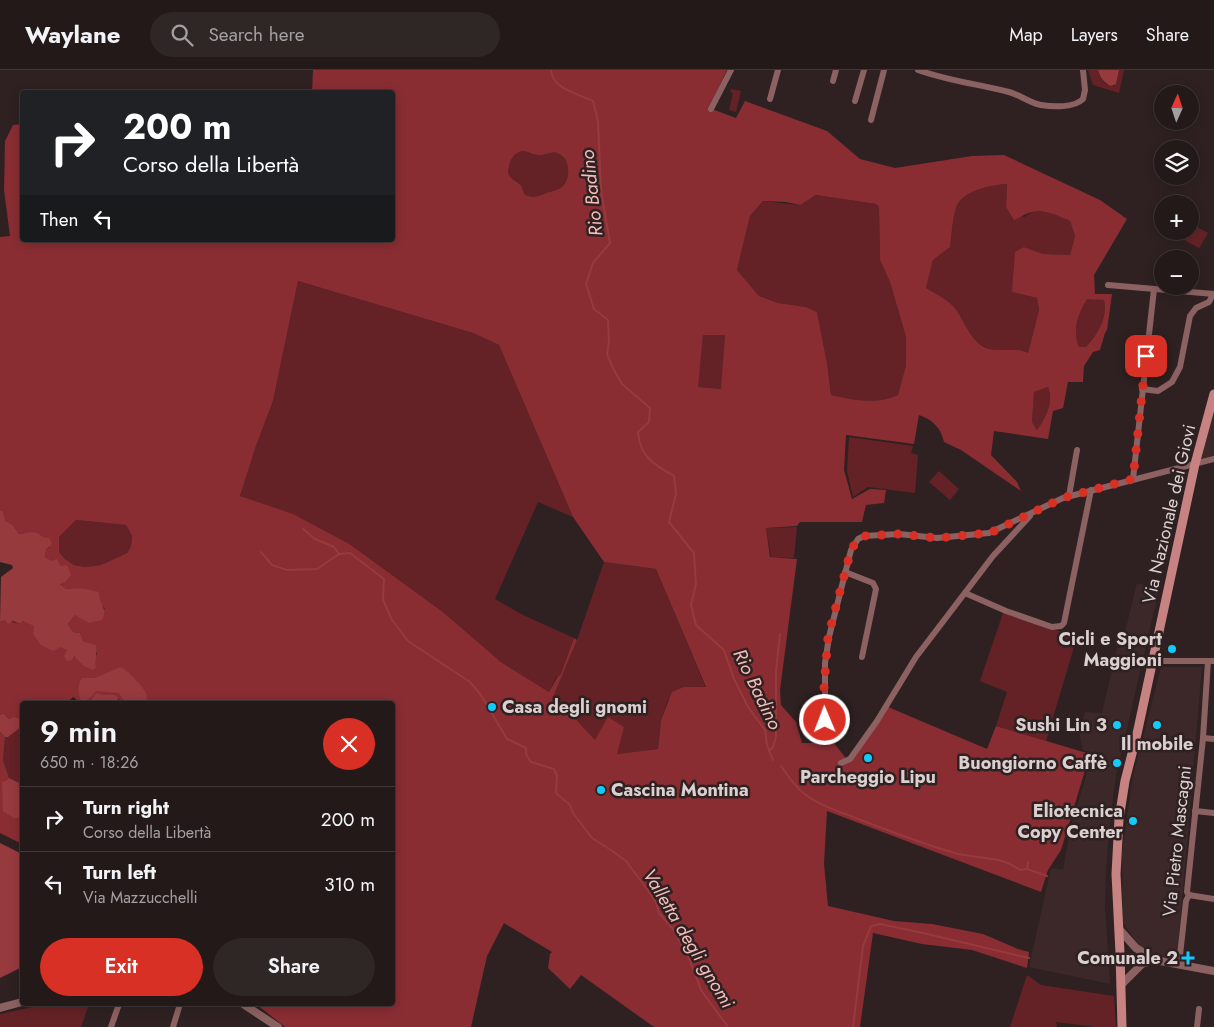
<!DOCTYPE html>
<html lang="en">
<head>
<meta charset="utf-8">
<style>
	:root { --surface:#231919; --page:#2f2626; --text:#f1f3f6; --muted:#a3a0a2; --line:#403838; --accent:#d93025 }
	body { margin:0; font-family:Jost,sans-serif; background:var(--page); color:var(--text); height:100vh; display:flex; flex-direction:column; font-size:19px; white-space:nowrap }
	* { box-sizing:border-box; margin:0 }
	p { font-size:16px; color:var(--muted) }
	.icon { flex:none; width:28px; height:28px; fill:none; stroke:currentColor; stroke-width:2; stroke-linecap:round; stroke-linejoin:round }
	.map { position:relative; flex:1; overflow:hidden }
	.sheet { position:absolute; left:20px; top:631px; width:375px; height:305px; display:flex; flex-direction:column; background:var(--surface); border-radius:5px; box-shadow:0 2px 12px #0003,0 0 0 1px var(--line) }
	.sheet>* { flex:none }
	.banner { position:absolute; left:20px; top:20px; width:375px; height:152px; border-radius:5px; box-shadow:0 2px 12px #0003,0 0 0 1px var(--line); background:#202124; color:#fff; overflow:hidden }
	.needle { width:32px; rotate:3deg }
	.buttons { position:absolute; left:1154px; top:15px; display:grid; gap:10px }
	.buttons a { display:grid; place-items:center; width:45px; height:45px; border-radius:50%; background:var(--surface); box-shadow:0 2px 12px #0003,0 0 0 1px var(--line); font-size:25px }
	.pin { position:absolute; display:grid; place-items:center; width:42px; height:42px; color:#fff; margin:-21px; border-radius:10px; box-shadow:0 2px 8px #0006 }
	.me { position:absolute; width:55px; margin:-28px; rotate:359deg; stroke-linejoin:round; filter:drop-shadow(0 0 4px #0008) }
	.turn { display:flex; align-items:center; gap:18px; height:105px; padding:0 20px; font-size:22px }
	.turn .icon { width:65px; height:65px; stroke-width:2.5 }
	.turn b { display:block; font-size:35px; line-height:42px }
	.then { display:flex; align-items:center; height:48px; padding:0 20px; background:#0003; gap:10px; font-size:19px }
	.round { display:grid; place-items:center; flex:none; width:52px; height:52px; border-radius:26px; background:var(--page) }
	.headline { display:flex; align-items:center; justify-content:space-between; height:85px; padding:0 20px }
	h1 { font-size:30px; font-weight:600; line-height:38px }
	.action { display:flex; gap:10px; margin-top:auto; padding:10px 20px }
	.action a { flex:1; height:58px; border-radius:30px; background:var(--accent); color:#fff; font-size:20px; font-weight:600; line-height:58px; text-align:center }
	.action a+a { background:var(--page); color:var(--text) }
	ul { padding:0; list-style:none }
	li { display:flex; align-items:center; gap:15px; height:65px; padding:0 20px; border-top:1px solid var(--line) }
	li div { flex:1 }
	li b { display:block; font-size:19px }
	li em { font-style:normal }
	header { display:flex; align-items:center; gap:30px; box-sizing:border-box; height:70px; padding:0 25px; background:var(--surface); border-bottom:1px solid var(--line) }
	header strong { font-size:24px }
	nav { display:flex; gap:28px; margin-inline-start:auto; font-size:18px }
	.search { width:350px; height:45px; background:var(--page); display:flex; align-items:center; gap:12px; box-sizing:border-box; padding:0 18px; border-radius:28px; color:var(--muted); font-size:19px }
	.map>svg:first-child { display:block }
	.built { fill:#3c2828 }
	.green { fill:#642226 }
	.forest { fill:#892d33; fill-rule:evenodd }
	.water { fill:#973a3e }
	.lines { fill:none; stroke-linecap:round; stroke-linejoin:round }
	.stream { stroke:#973a3e; stroke-width:2 }
	.minor { stroke:#8c6161; stroke-width:6 }
	.tertiary { stroke:#8c6161; stroke-width:8 }
	.secondary { stroke:#c78382; stroke-width:9 }
	.route { stroke:#d93025; stroke-width:9; stroke-dasharray:0 16.2 }
	.poi-dot { fill:#14cafb; stroke:#2f2121; stroke-width:2 }
	.labels { text-anchor:middle; stroke-width:5; stroke-linejoin:round; paint-order:stroke }
	.street-label { font-size:18px; fill:#dad0d0; stroke:#2f2121 }
	.poi-label { font-size:18px; font-weight:bold; fill:#dad0d0; stroke:#2f2121; text-anchor:end }
	.water-label { font-size:19px; font-style:italic; fill:#f2bdbb; stroke:#2f2121 }
</style>
</head>
<body>
<header>
<strong>Waylane</strong>
<div class="search"><svg class="icon" aria-label="search" viewBox="0 0 24 24"><circle cx="10" cy="10" r="6"/><path d="M15 15l6 6"/></svg>Search here</div>
<nav><a>Map</a><a>Layers</a><a>Share</a></nav>
</header>
<div class="map">
<svg width="1214" height="957" viewBox="0 0 1214 957">
	<rect width="100%" height="100%" fill="#2f2121"/>
	<g class="built">
		<polygon points="1214,324 1214,389 1195,394"/>
		<polygon points="1137,513 1159,519 1116,706 1111,742 1106,798 1105,837 1110,914 1029,897 1051,798 1063,800 1071,756 1093,683 1083,680 1079,662 1085,642 1102,643 1117,578 1121,578"/>
		<polygon points="1161,597 1202,597 1177,888 1155,886 1139,875 1123,853 1122,783 1133,706"/>
	</g>
	<g class="green">
		<path d="M 1088,0 L 1098,0 C 1100,9 1104,15 1113,16 L 1116,14 L 1119,0 L 1124,0 L 1119,23 L 1093,15 Z"/>
		<polygon points="731,19 741,21 736,42 729,40 733,23 730,22"/>
		<path d="M 523,81 C 528,81 532,85 538,85 C 545,86 550,81 557,83 C 571,88 571,108 562,117 C 556,121 550,121 544,124 C 536,127 533,128 525,125 L 521,115 L 511,108 L 508,103 C 509,92 512,83 523,81 Z"/>
		<path d="M 1007,114 L 1006,137 L 1024,147 C 1039,135 1055,144 1070,151 L 1075,166 L 1070,185 L 1043,184 L 1024,177 L 1012,222 L 1037,228 L 1039,240 L 1028,283 C 1013,275 996,285 982,276 C 970,268 965,253 957,241 C 951,231 936,224 926,218 L 933,190 L 950,177 C 952,165 952,150 956,138 C 961,121 991,115 1007,114 Z"/>
		<path d="M 816,125 L 876,134 L 879,137 L 880,190 L 890,212 L 906,267 L 906,295 L 898,325 C 876,335 854,330 831,325 L 827,293 L 817,242 L 806,237 L 778,233 L 759,226 L 737,200 L 750,146 L 763,131 L 799,135 Z"/>
		<polygon points="1190,153 1208,163 1199,178 1170,162 1190,161"/>
		<polygon points="298,211 473,263 499,275 573,447 538,432 495,529 523,545 574,568 560,606 557,606 549,622 501,592 443,542 351,475 240,426 256,376 273,331"/>
		<path d="M 1087,228 L 1104,230 C 1108,247 1098,264 1086,277 L 1079,277 C 1072,257 1078,246 1087,228 Z"/>
		<polygon points="703,265 725,265 722,319 697,317"/>
		<path d="M 1048,317 C 1054,333 1046,347 1037,360 L 1032,352 L 1034,322 Z"/>
		<polygon points="849,367 913,376 911,383 918,385 915,423 868,417 853,427 847,401"/>
		<polygon points="939,401 959,419 950,430 929,412"/>
		<polygon points="76,450 126,455 132,466 131,476 127,483 101,495 85,497 74,495 65,489 59,482 59,467"/>
		<polygon points="797,457 794,488 771,487 766,458"/>
		<polygon points="604,492 656,499 706,618 684,617 668,630 661,650 658,679 617,684 595,670 554,625 577,570"/>
		<polygon points="1003,543 1077,567 1046,671 996,656 1007,622 980,611"/>
		<polygon points="20,658 22,660 22,714 9,708 3,690 5,667 8,667"/>
		<polygon points="1027,905 1041,915 1114,926 1116,957 1096,957 1056,952 1057,957 1010,957"/>
		<polygon points="47,934 89,934 81,957 0,957 0,944"/>
	</g>
	<g class="forest">
		<path d="M 313,0 L 727,0 L 709,38 L 736,48 L 745,31 L 827,61 L 860,89 L 895,98 L 972,86 L 1004,85 L 1100,130 L 1127,149 L 1094,205 L 1095,224 L 1112,224 L 1107,260 L 1105,263 L 1100,280 L 1093,282 L 1084,296 L 1083,312 L 1068,312 L 1063,338 L 1053,341 L 1048,369 L 994,361 L 991,385 L 1017,412 L 1021,421 L 961,380 L 944,372 C 941,358 933,350 919,345 L 914,374 L 846,365 L 844,400 L 852,429 L 870,419 L 886,420 L 884,433 L 866,435 L 862,452 L 800,452 L 797,456 L 766,458 L 770,487 L 797,489 L 780,620 L 781,635 L 796,652 L 802,673 L 834,673 L 848,691 L 888,637 L 987,679 L 996,656 L 1090,684 L 1061,780 L 1048,800 L 1041,822 L 827,741 L 824,794 L 828,836 L 894,851 L 932,854 L 983,864 L 1018,879 L 1029,882 L 1027,898 L 972,880 L 922,874 L 873,863 L 860,957 L 654,957 L 581,905 L 570,919 L 548,898 L 550,884 L 552,882 L 504,853 L 487,886 L 471,957 L 285,957 L 256,934 L 392,934 L 392,634 L 120,634 L 119,629 C 107,627 96,622 89,634 L 74,634 L 76,629 L 73,627 L 66,634 L 22,634 L 22,649 L 14,648 L 9,649 L 3,643 L 0,645 L 0,552 L 5,550 L 20,554 L 23,551 L 31,553 L 67,580 L 67,583 L 96,597 L 95,588 L 97,583 L 84,572 L 80,563 L 73,562 L 68,554 L 75,545 L 105,539 C 96,526 81,516 66,519 L 60,514 L 60,496 L 45,487 L 46,480 L 50,477 C 42,466 32,461 19,464 L 13,455 L 4,451 L 3,441 L 0,441 L 0,167 L 10,166 L 4,120 L 5,71 L 13,55 L 22,54 L 22,170 L 392,170 L 392,22 L 312,22 ZM 523,81 C 528,81 532,85 538,85 C 545,86 550,81 557,83 C 571,88 571,108 562,117 C 556,121 550,121 544,124 C 536,127 533,128 525,125 L 521,115 L 511,108 L 508,103 C 509,92 512,83 523,81 ZM 1007,114 L 1006,137 L 1014,150 C 1020,148 1026,143 1032,142 C 1046,139 1058,146 1070,151 L 1075,166 L 1070,185 L 1043,184 L 1024,177 L 1015,182 L 1012,222 L 1037,228 L 1039,240 L 1028,283 C 1014,275 996,285 982,276 C 970,268 965,253 957,241 C 951,231 936,224 926,218 L 933,190 L 950,177 C 952,165 952,150 956,138 C 961,121 991,115 1007,114 ZM 816,125 L 876,134 L 879,137 L 880,190 L 890,212 L 906,267 L 906,295 L 898,325 C 876,335 854,330 831,325 L 827,293 L 817,242 L 806,237 L 778,233 L 759,226 L 737,200 L 750,146 L 763,131 L 786,132 L 800,135 ZM 298,211 L 473,263 L 499,275 L 573,447 L 604,492 L 656,499 L 706,617 L 684,617 L 672,622 L 661,650 L 658,679 L 617,684 L 624,657 L 608,647 L 595,670 L 554,625 L 577,570 L 574,568 L 560,606 L 558,606 L 549,622 L 501,592 L 443,542 L 351,475 L 293,444 L 240,426 L 256,376 L 273,331 ZM 1087,229 L 1104,230 C 1108,247 1098,264 1086,277 L 1079,277 C 1072,258 1078,245 1087,229 ZM 703,265 L 725,265 L 721,319 L 698,317 ZM 1048,317 C 1054,333 1046,347 1037,360 L 1032,352 L 1034,322 ZM 76,450 L 126,455 L 132,466 L 131,476 L 127,483 L 101,495 L 85,497 L 74,495 L 65,489 L 59,482 L 59,467 Z"/>
		<polygon points="0,662 5,667 3,690 9,708 5,711 14,748 22,748 22,774 0,763"/>
	</g>
	<g class="water">
		<path d="M 1098,0 L 1119,0 L 1116,14 L 1111,16 C 1104,13 1100,8 1098,0 Z"/>
		<path d="M 0,441 L 3,441 L 5,451 L 13,455 L 19,464 C 25,463 32,461 37,463 C 42,466 43,468 49,468 L 52,474 L 46,480 L 45,487 L 52,491 L 57,489 L 60,496 L 67,495 L 71,505 L 65,512 L 60,514 L 66,519 C 78,517 87,519 99,522 C 98,533 109,539 102,550 L 89,553 L 75,545 L 68,554 L 73,562 L 80,563 L 84,572 L 96,575 C 97,583 95,589 96,597 L 93,600 L 84,596 L 74,586 L 72,590 L 67,591 L 64,586 L 67,580 L 61,577 L 53,581 L 41,575 L 33,564 L 34,556 L 23,551 L 20,554 L 13,551 L 8,554 L 5,550 L 0,552 L 1,507 L 13,498 L 12,495 L 0,492 Z"/>
		<path d="M 120,597 C 127,599 146,619 147,626 C 147,630 145,631 143,634 L 126,634 L 119,623 L 96,621 L 90,628 L 84,632 L 81,631 C 78,623 77,614 82,608 L 95,608 Z"/>
		<path d="M 96,623 C 104,627 111,623 117,626 L 120,634 L 89,634 Z"/>
		<polygon points="3,643 9,649 14,647 22,649 22,660 20,658 8,667 5,667 0,662 0,645"/>
		<polygon points="9,708 22,714 22,748 14,748 3,741 2,712 5,711"/>
		<polygon points="0,773 22,784 22,897 0,908"/>
	</g>
	<g class="lines">
		<g class="stream">
			<path d="M 551,0 C 552,19 579,24 593,31 L 598,51 L 601,121 L 610,173 L 593,193 L 586,214 L 594,239 L 608,250 L 609,272 L 607,284 L 613,298 L 622,314 L 650,338 L 649,352 L 638,362 C 640,387 653,394 674,406 L 676,424 L 669,452 L 694,483 L 696,514 L 691,535 L 696,555 L 724,580 L 734,609 L 748,637 L 765,660 L 767,675 L 773,690"/>
			<polyline points="303,459 315,469 334,477 339,484"/>
			<polyline points="261,482 272,495 287,500 317,499 339,484 350,483 384,509 383,530 392,550 408,571 470,612 481,625 507,669 526,678 526,684 531,692 554,699 557,706 556,723 570,735 573,743 592,768 611,780 626,791 647,819 656,832 659,843 673,859 689,888 701,920 728,957"/>
			<polyline points="769,681 773,677 776,667 776,601 780,564"/>
			<path d="M 781,696 C 789,707 797,720 809,727 C 823,737 841,742 858,749 C 890,761 922,774 955,783 C 979,790 997,784 1020,800 L 1027,799 L 1028,792"/>
			<polyline points="1027,799 1047,806"/>
			<polyline points="853,957 863,876 871,856 880,854 923,863 1029,888"/>
		</g>
		<g class="minor">
			<path d="M 918,0 C 948,11 978,14 1009,22 C 1020,25 1030,33 1041,35 C 1053,37 1074,38 1083,29 L 1085,20 L 1083,0"/>
			<polyline points="833,11 836,0"/>
			<polyline points="770,29 778,0"/>
			<polyline points="855,31 864,0"/>
			<polyline points="711,39 731,0"/>
			<polyline points="871,50 884,0"/>
			<polyline points="1108,215 1214,224"/>
			<polyline points="1142,319 1158,321 1172,312 1180,297 1190,246 1196,238 1209,232 1213,224"/>
			<polyline points="1133,409 1154,219"/>
			<polyline points="1069,426 1077,380"/>
			<polyline points="845,502 873,513 876,519 862,587"/>
			<polyline points="965,523 1006,541 1052,557 1061,556 1064,553 1091,420"/>
			<polyline points="1153,591 1214,591"/>
			<polyline points="825,650 825,593 829,567 851,480 858,469 864,466 899,464 937,468 989,463 1063,428 1214,389"/>
			<polyline points="1203,668 1214,669"/>
			<polyline points="841,693 850,689 877,651 916,587 993,486 1030,446"/>
			<polyline points="1195,741 1214,743"/>
			<polyline points="1189,825 1214,829"/>
			<polyline points="1179,894 1186,831 1189,825 1187,822 1203,668 1208,591"/>
			<polyline points="111,957 119,934"/>
			<polyline points="173,957 180,934"/>
			<polyline points="1197,957 1199,939"/>
		</g>
		<g class="tertiary">
			<polyline points="1119,859 1136,878 1155,890 1214,901"/>
			<polyline points="1121,915 1142,894 1155,890"/>
			<polyline points="243,934 278,957"/>
			<polyline points="0,938 22,932"/>
		</g>
		<polyline class="secondary" points="1122,957 1120,883 1116,804 1119,749 1125,711 1137,664 1195,394 1214,324"/>
	</g>
	<g class="lines">
		<polyline class="route" points="825,650 824,617 828,567 851,480 858,469 864,466 899,464 937,468 990,463 1063,428 1133,409 1146,286"/>
	</g>
	<g class="poi-dot">
		<circle cx="1172" cy="579" r="5"/>
		<circle cx="492" cy="637" r="5"/>
		<circle cx="1117" cy="655" r="5"/>
		<circle cx="1157" cy="655" r="5"/>
		<circle cx="868" cy="688" r="5"/>
		<circle cx="1117" cy="693" r="5"/>
		<circle cx="601" cy="720" r="5"/>
		<circle cx="1133" cy="751" r="5"/>
		<path d="M1185.5 880.5h5v5h5v5h-5v5h-5v-5h-5v-5h5z"/>
	</g>
	<g class="labels">
		<g class="street-label">
			<text transform="translate(1169 444) rotate(-77)" y="6">Via Nazionale dei Giovi</text>
			<text transform="translate(1177 771) rotate(-84)" y="6">Via Pietro Mascagni</text>
		</g>
		<g class="poi-label">
			<text x="1162" y="575">Cicli e Sport<tspan x="1162" dy="21">Maggioni</tspan></text>
			<text x="502" y="643" text-anchor="start">Casa degli gnomi</text>
			<text x="1107" y="661">Sushi Lin 3</text>
			<text x="1157" y="680" text-anchor="middle">Il mobile</text>
			<text x="1107" y="699">Buongiorno Caffè</text>
			<text x="868" y="713" text-anchor="middle">Parcheggio Lipu</text>
			<text x="611" y="726" text-anchor="start">Cascina Montina</text>
			<text x="1123" y="747">Eliotecnica<tspan x="1123" dy="21">Copy Center</tspan></text>
			<text x="1178" y="894">Comunale 2</text>
		</g>
		<g class="water-label">
			<text transform="translate(591 123) rotate(-96)" y="7">Rio Badino</text>
			<text transform="translate(758 619) rotate(64)" y="7">Rio Badino</text>
			<text transform="translate(689 868) rotate(59)" y="7">Valletta degli gnomi</text>
		</g>
	</g>
</svg>
<div class="buttons">
<a><svg class="needle" viewBox="-14 -14 28 28"><path d="M0-13l5 13h-10z" fill="#e53935"/><path d="M0 13l5-13h-10z" fill="#a3a0a2"/></svg></a>
<a><svg class="icon" aria-label="layers" viewBox="0 0 24 24"><path d="M12 4l9 5-9 5-9-5zM3 14l9 5 9-5"/></svg></a>
<a>+</a>
<a>−</a>
</div>
<div class="pin" style="left:1146px;top:286px;background:#d93025"><svg class="icon" aria-label="arrive" viewBox="0 0 24 24"><path d="M6 21V4h12l-3 4 3 4H6"/></svg></div>
<svg class="me" style="left:825px;top:650px" viewBox="-20 -20 40 40"><circle r="17" fill="#d93025" stroke="#fff" stroke-width="3"/><path d="M0-11L8 9 0 5-8 9z" fill="#fff"/></svg>
<div class="banner">
<div class="turn"><svg class="icon" aria-label="right" viewBox="0 0 24 24"><path d="M7 20v-9h11M14 6l5 5-5 5"/></svg><div><b>200 m</b>Corso della Libertà</div></div>
<div class="then">Then<svg class="icon" aria-label="left" viewBox="0 0 24 24"><path d="M17 20v-9H6M10 6l-5 5 5 5"/></svg></div>
</div>
<section class="sheet">
<div class="headline"><div><h1>9 min</h1><p>650 m · 18:26</p></div><a class="round" style="background:#d93025;color:#fff"><svg class="icon" aria-label="close" viewBox="0 0 24 24"><path d="M6 6l12 12M18 6L6 18"/></svg></a></div>
<ul>
<li><svg class="icon" aria-label="right" viewBox="0 0 24 24"><path d="M7 20v-9h11M14 6l5 5-5 5"/></svg><div><b>Turn right</b><p>Corso della Libertà</p></div><em>200 m</em></li>
<li><svg class="icon" aria-label="left" viewBox="0 0 24 24"><path d="M17 20v-9H6M10 6l-5 5 5 5"/></svg><div><b>Turn left</b><p>Via Mazzucchelli</p></div><em>310 m</em></li>
</ul>
<div class="action"><a>Exit</a><a>Share</a></div>
</section>
</div>
</body>
</html>
